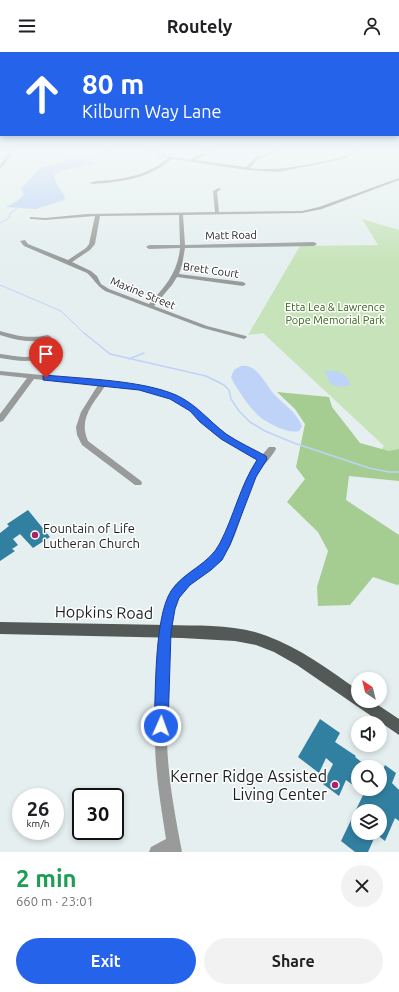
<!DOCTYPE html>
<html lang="en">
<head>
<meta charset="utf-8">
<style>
	:root { --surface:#fff; --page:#f2f2f2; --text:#202124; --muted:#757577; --accent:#2563eb }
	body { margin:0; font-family:Ubuntu,sans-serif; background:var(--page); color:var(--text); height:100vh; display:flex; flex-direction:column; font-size:15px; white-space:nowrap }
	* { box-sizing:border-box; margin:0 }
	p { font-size:13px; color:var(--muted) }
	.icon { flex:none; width:22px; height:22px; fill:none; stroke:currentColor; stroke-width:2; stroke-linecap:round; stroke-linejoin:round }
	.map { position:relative; height:800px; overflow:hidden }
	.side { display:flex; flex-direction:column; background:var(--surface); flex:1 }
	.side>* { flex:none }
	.banner { position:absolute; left:0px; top:0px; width:399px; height:84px; box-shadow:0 2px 6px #0003; background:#2563eb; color:#fff; overflow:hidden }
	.needle { width:26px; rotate:325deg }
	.fabs { position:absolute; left:351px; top:620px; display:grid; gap:8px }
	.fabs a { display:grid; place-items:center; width:36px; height:36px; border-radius:50%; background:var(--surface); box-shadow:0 2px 6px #0003; font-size:20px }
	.speed { position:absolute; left:12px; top:736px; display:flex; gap:8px; font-size:20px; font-weight:700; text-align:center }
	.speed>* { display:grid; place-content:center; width:52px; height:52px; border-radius:50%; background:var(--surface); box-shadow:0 2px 6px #0003; line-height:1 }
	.speed small { font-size:10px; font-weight:400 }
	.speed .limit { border:2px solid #111; border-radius:6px; background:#fff; color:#111 }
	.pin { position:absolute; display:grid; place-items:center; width:34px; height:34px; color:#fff; margin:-41px -17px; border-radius:50% 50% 50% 0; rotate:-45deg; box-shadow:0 0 4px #0007 }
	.pin .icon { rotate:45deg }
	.me { position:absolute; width:44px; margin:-22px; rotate:2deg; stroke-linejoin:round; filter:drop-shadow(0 0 3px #0008) }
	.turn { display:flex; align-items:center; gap:14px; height:84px; padding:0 16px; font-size:18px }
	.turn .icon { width:52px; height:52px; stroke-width:2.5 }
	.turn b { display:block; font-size:28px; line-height:34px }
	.round { display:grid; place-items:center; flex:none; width:42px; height:42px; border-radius:21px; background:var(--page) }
	.summary { display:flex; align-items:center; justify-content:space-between; height:68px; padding:0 16px }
	h1 { font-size:24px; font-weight:700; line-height:30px; color:#1e9e55 }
	.primary-button { display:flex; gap:8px; margin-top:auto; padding:8px 16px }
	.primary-button a { flex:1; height:46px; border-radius:24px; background:var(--accent); color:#fff; font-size:16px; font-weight:700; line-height:46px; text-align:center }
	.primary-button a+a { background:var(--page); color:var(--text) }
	header { display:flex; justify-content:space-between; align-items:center; height:52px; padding:0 16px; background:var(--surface); font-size:18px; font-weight:700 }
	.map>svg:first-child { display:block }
	.green { fill:#c7e3ba }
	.forest { fill:#a5cc91 }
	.water { fill:#bed3f7 }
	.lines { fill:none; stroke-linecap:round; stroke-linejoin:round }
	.stream-far1 { stroke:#bed3f7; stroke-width:1 }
	.stream { stroke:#bed3f7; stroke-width:1.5 }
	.building { fill:#3280a1; fill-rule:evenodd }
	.minor { fill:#989b9a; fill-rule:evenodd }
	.major { fill:#535957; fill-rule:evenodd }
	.route { fill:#2563eb; stroke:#184099 }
	.poi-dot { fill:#aa2268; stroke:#fff; stroke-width:1.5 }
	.labels { text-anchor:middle; stroke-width:3; stroke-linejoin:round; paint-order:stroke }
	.far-street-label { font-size:11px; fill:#1d2020; stroke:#fff }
	.far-park-label { font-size:11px; fill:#356414; stroke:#fff }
	.poi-label { font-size:13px; fill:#1d2020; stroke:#fff; text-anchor:start }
	.near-street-label { font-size:16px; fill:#1d2020; stroke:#fff }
	.near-poi-label { font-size:16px; fill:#1d2020; stroke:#fff; text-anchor:end }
</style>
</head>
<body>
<header><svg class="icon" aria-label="menu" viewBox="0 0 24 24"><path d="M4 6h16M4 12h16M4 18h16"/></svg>Routely<svg class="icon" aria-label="person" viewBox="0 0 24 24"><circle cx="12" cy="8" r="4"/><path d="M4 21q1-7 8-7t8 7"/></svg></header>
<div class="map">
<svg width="399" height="800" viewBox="0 0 399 800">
	<rect width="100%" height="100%" fill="#e5efef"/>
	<polygon class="green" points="362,167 399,178 399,416 376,405 384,394 263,281 248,283 300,194 378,193"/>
	<polygon class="forest" points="277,340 329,345 332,355 360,391 389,399 399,397 399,429 349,424 346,448 399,483 399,532 397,533 373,525 350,553 318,554 317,535 328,499 318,480 287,450 305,427 296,415 305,372 295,357"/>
	<g class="water">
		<path d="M 68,107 L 84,107 L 86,109 L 97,111 L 60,119 L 55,122 C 53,131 62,138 65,145 L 64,148 L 36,157 L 6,155 C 13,151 18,150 24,142 L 21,138 L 22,136 L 40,116 L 60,111 Z"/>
		<path d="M 241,314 C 257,311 265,332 273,341 C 285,354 295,358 302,374 L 299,379 C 288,382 270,372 261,366 C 252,359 235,335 231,325 L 234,318 Z"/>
		<path d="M 325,319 C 340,319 344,319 351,333 C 333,336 331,336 325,319 Z"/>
	</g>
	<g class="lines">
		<g class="stream-far1">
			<polyline points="84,107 103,102 110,98"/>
			<polyline points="0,171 9,166 10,162 17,156"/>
			<polyline points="0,233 61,259 85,282"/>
		</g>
		<g class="stream">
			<polyline points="84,281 110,302 206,324 224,333 229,338 231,347 239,359 250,370 265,379 294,391 369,416 389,420 399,420"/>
			<polyline points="129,307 144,301"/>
		</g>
	</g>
	<g class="building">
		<polygon points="28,458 50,485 33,496 20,482 13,487 18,493 12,497 15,499 0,509 0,481 9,474 7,472"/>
		<path d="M 320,667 L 340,681 L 335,690 L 356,704 L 355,705 L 368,715 L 358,715 L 358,737 L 380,737 L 380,723 L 385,713 L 396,721 L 392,731 L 399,738 L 399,769 L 395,766 L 385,789 L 376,782 L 368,800 L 355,800 L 341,789 L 364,741 L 346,728 L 339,744 L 323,732 L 333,712 L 326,706 L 319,721 L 298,705 ZM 358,759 L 380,759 L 380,781 L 358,781 Z"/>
	</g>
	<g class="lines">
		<g class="minor">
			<path d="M 7,98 L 11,98 L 11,104 L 0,117 C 0,109 7,108 7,98 Z"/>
			<path d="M 149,98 C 156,97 164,103 171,105 C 177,106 184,107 190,108 C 197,102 208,98 217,98 L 195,108 L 246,115 L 256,105 L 276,98 L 281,98 L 280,99 L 258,107 L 250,116 C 280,120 310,112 339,106 C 346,104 353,97 359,98 L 344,107 L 278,120 L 247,118 L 172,107 C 149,127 121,130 92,132 L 90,131 C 96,128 105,129 112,128 C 133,125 152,120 168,106 L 157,103 Z"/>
			<path d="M 399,126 L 399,128 L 322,157 L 302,161 L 183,163 L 185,193 L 314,190 L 317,192 L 314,194 L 185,196 L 182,213 L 179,222 L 243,230 L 246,232 L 243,234 L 177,225 L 172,233 L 154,254 L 207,274 L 246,284 L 247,285 L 244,287 L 203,276 L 105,239 C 96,233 95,228 87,221 L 24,194 L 20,189 L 25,188 L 28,192 L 68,208 L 86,196 L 89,192 L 95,164 L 45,168 L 32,167 L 30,167 L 30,165 L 45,166 L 87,162 L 215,160 L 213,139 L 219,136 L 221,137 L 217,140 L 219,160 L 302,159 L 319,155 ZM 179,163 L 180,193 L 149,193 L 146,195 L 149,197 L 180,196 C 178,220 165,235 149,252 L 109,237 L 101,232 L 97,224 L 91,219 L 72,210 L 90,198 L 95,192 L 100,164 Z"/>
			<path d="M 0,279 C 17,284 30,287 48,283 L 51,285 L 53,292 C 42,315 21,309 0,306 L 0,302 C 17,304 37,311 47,292 L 45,288 C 30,291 15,288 0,283 Z"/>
			<path d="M 0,319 L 124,331 L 162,338 L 188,350 L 228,383 L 262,403 L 269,395 L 275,395 L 276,397 C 269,409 258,418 252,432 C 243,453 240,477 228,497 C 216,518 188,526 178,548 C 169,566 170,588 169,608 C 167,635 165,662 167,689 C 168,727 175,763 182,800 L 149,800 L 151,795 L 166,787 C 161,754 155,721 155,688 C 154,660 156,633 158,606 C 160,585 160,561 171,541 C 183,520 210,513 222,491 C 237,463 237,435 258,408 C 242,399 225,391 211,379 C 201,370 193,359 182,352 C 158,339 131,336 105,334 C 93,352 78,367 88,389 L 141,429 L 142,431 L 141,433 L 135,433 L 82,393 L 77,383 L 76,375 L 81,360 L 98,333 L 34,327 L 3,369 L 0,370 L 0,362 L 27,326 L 0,323 Z"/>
		</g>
		<path class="major" d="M 0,570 C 56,571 112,572 167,573 C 200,574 236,572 267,584 C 300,596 329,618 358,638 L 358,649 L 372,649 L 399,667 L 399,683 L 297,613 L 274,600 L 256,593 L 235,589 L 182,586 L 0,582 Z"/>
	</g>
	<linearGradient id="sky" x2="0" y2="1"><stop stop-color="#97c0ee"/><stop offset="0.47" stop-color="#f3f8f8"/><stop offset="1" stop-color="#f3f8f8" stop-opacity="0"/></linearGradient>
	<rect width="399" height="210" fill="url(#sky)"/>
	<path class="route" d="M 46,323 C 84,327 141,328 176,343 C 196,352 209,369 226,382 C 238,390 253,397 266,404 L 267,407 L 256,425 L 230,493 L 222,508 L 211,518 L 190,533 L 179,546 L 175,557 L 171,580 L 168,674 L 166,678 L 161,680 L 156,678 L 154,674 C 156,640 154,566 171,539 C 184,519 209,513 220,491 C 234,464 240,434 257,408 L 221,387 L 200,370 L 190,359 L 170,347 L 139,338 L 43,328 L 43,324 Z"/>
	<g class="poi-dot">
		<circle cx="35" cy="483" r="4"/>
		<circle cx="335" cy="733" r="4"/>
	</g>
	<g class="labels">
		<g class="far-street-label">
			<text transform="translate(231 183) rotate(-1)" y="4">Matt Road</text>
			<text transform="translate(211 218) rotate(8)" y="4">Brett Court</text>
			<text transform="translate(143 241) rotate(22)" y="4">Maxine Street</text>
		</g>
		<g class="far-park-label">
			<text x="335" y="259">Etta Lea &amp; Lawrence<tspan x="335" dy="13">Pope Memorial Park</tspan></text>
		</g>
		<g class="poi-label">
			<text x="43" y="481">Fountain of Life<tspan x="43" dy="15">Lutheran Church</tspan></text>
		</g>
		<g class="near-street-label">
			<text transform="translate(104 560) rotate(1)" y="6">Hopkins Road</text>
		</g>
		<g class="near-poi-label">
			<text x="327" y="730">Kerner Ridge Assisted<tspan x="327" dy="18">Living Center</tspan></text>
		</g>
	</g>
</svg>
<div class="fabs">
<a><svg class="needle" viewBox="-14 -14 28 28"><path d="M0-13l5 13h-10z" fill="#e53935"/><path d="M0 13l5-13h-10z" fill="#757577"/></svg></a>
<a><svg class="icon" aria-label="sound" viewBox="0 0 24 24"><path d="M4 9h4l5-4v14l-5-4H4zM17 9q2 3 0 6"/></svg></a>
<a><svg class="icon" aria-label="search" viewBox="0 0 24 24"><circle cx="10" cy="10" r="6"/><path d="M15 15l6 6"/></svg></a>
<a><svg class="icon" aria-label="layers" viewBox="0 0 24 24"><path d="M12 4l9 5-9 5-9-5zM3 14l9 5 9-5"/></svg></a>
</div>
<div class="speed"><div>26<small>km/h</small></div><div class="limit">30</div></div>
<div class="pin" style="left:46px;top:326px;background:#d93025"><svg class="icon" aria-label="arrive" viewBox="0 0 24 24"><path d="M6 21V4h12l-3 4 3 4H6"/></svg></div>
<svg class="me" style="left:161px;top:674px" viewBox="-20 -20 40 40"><circle r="17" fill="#2563eb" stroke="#fff" stroke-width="3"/><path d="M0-11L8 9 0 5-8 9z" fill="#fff"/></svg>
<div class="banner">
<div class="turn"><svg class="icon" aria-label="ahead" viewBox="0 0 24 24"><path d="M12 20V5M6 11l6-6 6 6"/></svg><div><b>80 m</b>Kilburn Way Lane</div></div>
</div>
</div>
<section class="side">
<div class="summary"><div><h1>2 min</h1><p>660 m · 23:01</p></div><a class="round"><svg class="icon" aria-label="close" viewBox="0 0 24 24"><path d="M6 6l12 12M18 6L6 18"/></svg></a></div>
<div class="primary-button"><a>Exit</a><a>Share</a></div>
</section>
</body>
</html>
